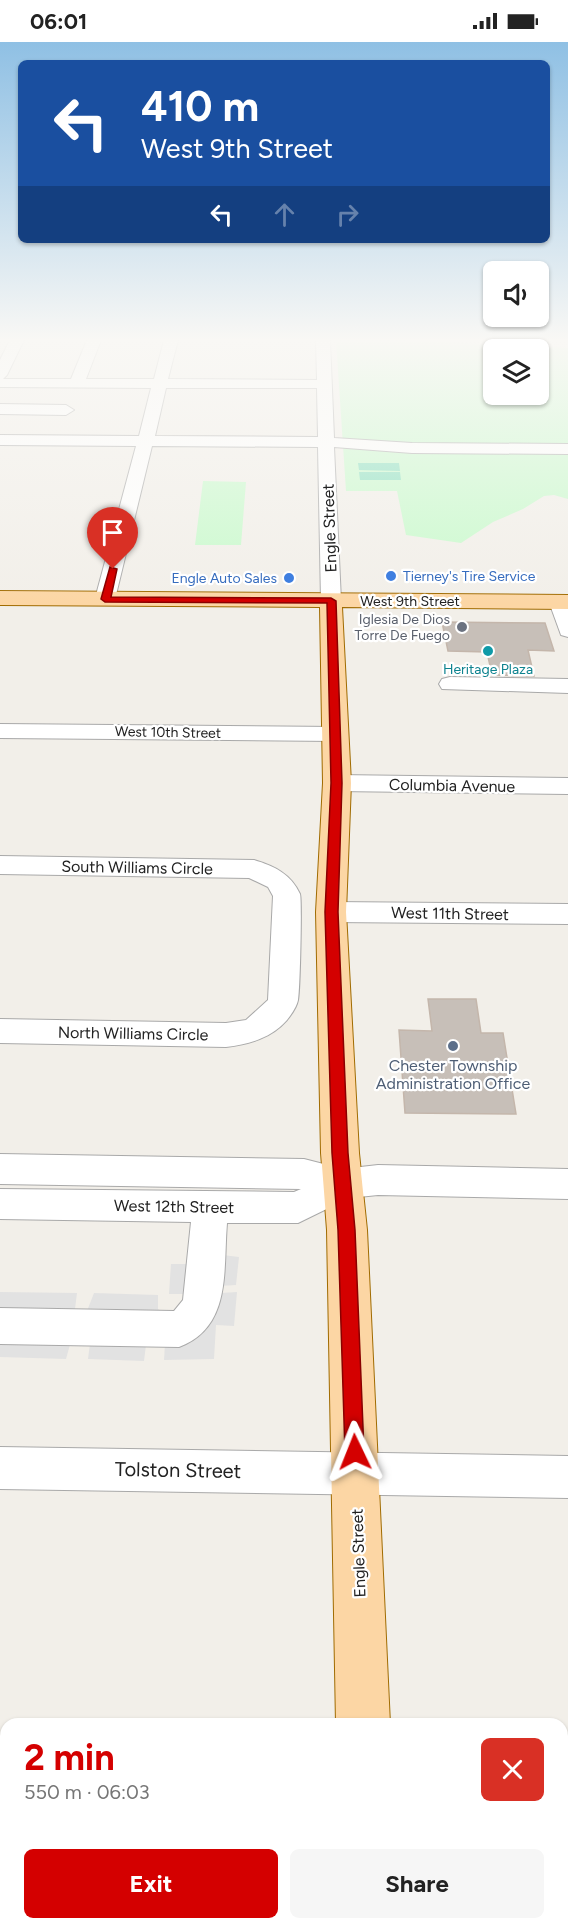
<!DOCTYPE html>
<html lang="en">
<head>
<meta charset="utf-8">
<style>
	:root { --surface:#fff; --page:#f6f6f6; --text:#222; --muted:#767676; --accent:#d40000 }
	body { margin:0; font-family:Figtree,sans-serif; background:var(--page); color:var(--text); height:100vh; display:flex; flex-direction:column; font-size:22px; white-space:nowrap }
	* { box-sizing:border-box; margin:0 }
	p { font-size:20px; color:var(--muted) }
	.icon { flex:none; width:33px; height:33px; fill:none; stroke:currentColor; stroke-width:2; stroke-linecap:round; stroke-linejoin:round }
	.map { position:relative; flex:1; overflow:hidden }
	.details { position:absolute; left:0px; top:1676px; width:568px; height:212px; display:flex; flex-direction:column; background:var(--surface); border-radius:18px 18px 0 0; box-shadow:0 2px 4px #0004 }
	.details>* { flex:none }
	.guide { position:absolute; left:18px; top:18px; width:532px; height:183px; border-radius:9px; box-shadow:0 2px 4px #0004; background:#1a4fa0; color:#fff; overflow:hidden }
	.buttons { position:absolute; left:483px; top:219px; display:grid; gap:12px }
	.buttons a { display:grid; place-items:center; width:66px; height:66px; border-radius:9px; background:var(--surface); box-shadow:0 2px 4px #0004; font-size:30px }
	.pin { position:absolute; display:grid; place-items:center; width:51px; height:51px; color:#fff; margin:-62px -26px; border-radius:50% 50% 50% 0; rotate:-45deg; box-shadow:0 0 6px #0007 }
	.pin .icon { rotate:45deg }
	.me { position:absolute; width:66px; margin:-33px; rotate:358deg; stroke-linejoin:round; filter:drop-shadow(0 0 4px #0008) }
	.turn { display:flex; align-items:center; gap:21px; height:126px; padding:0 24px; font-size:27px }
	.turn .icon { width:78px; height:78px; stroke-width:2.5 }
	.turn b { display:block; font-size:42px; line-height:51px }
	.lanes { display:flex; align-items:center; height:57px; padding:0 24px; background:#0003; justify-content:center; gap:30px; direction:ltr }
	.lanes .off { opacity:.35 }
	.round { display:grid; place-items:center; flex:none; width:63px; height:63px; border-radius:9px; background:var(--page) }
	.overview { display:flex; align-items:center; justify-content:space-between; height:102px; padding:0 24px }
	h1 { font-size:36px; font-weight:700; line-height:45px; color:var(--accent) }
	.button { display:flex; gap:12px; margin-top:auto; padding:12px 24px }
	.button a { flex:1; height:69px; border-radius:9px; background:var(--accent); color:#fff; font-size:24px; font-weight:700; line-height:69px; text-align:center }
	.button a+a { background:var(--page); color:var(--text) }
	.status { display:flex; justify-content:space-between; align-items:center; height:42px; padding:0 30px; background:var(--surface); direction:ltr }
	.status svg { height:16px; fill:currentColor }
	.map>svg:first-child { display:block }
	.park { fill:#c8facc; fill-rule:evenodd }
	.pitch { fill:#88e0be }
	.parking { fill:#e2e2e2 }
	.building { fill:#c7bfb8; stroke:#c4b6ab; stroke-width:1.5 }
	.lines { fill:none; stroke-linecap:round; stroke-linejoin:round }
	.minor-casing { stroke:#a9a9a9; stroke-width:2 }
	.major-casing { stroke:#a06b00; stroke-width:2 }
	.minor { fill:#fff; fill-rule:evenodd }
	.major { fill:#fcd6a4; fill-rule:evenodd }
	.route { fill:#d40000; stroke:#8a0000; stroke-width:1.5 }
	.shop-dot { fill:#3f7fe0; stroke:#fff; stroke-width:2 }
	.worship-dot { fill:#6b7280; stroke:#fff; stroke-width:2 }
	.culture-dot { fill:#0f9aa8; stroke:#fff; stroke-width:2 }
	.service-dot { fill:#5c6f8a; stroke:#fff; stroke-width:2 }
	.labels { text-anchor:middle; stroke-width:4.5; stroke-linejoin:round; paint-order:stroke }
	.far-shop-label { font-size:14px; fill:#366cbe; stroke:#fff; text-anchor:start }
	.far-street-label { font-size:14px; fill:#222; stroke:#fff }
	.far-worship-label { font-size:14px; fill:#5b616d; stroke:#fff; text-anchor:end }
	.far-culture-label { font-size:14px; fill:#0d838f; stroke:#fff }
	.street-label { font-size:16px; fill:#222; stroke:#fff }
	.service-label { font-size:16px; fill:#4e5e75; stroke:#fff }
	.near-street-label { font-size:20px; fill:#222; stroke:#fff }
</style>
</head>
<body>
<div class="status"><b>06:01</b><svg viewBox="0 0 49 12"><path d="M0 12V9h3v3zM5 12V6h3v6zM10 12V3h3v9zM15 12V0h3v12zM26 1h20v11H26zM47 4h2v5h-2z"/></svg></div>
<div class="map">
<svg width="568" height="1886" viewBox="0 0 568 1886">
	<rect width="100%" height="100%" fill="#f2efe9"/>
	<g class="park">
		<path d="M 336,298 L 403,298 L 568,306 L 568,457 L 554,453 L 544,454 L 523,467 L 493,480 L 461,501 L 406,493 L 397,449 L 346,449 ZM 494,308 L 538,308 L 538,352 L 494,352 Z"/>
		<polygon points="203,439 246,440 241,503 195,503"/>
	</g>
	<g class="pitch">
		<polygon points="358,421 399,421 400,429 359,428"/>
		<polygon points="359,430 400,430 401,438 360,438"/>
	</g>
	<polygon class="parking" points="206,1211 239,1215 236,1243 220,1244 221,1251 237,1250 234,1284 216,1283 214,1317 164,1318 165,1302 146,1303 144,1319 88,1317 90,1302 71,1299 66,1317 0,1315 0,1250 77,1251 75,1267 77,1270 87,1269 94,1251 158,1253 158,1267 164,1272 182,1268 185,1252 169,1252 171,1222 204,1222"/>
	<g class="building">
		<polygon points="442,580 545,581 554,609 528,608 534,634 492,633 487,610 448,609"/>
		<polygon points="428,957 476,957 481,991 503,991 516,1072 405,1071 399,988 432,989"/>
	</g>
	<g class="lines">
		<g class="minor-casing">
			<g id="minor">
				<path d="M 10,298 L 24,298 L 7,333 L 3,337 L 71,337 L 87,298 L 101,298 L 86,337 L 154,337 L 164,298 L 178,298 L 168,337 L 317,338 L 316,298 L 330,298 L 334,396 L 412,401 L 568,402 L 568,412 L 412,411 L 334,405 L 341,559 L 338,563 L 324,563 L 321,559 L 318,405 L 152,404 L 115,557 L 112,561 L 98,561 L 95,557 L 136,404 L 0,403 L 0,393 L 139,394 L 151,346 L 0,345 L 0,318 ZM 166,346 L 317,346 L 318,395 L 155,394 Z"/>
				<polygon points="0,362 66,363 74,368 66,373 0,372"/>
				<polygon points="559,554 568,558 568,595 561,593 549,560 552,556"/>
				<polygon points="450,635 568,637 568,651 442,647 439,642 442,637"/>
				<polygon points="0,682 335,685 343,687 347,692 343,697 335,699 0,696"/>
				<polygon points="337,733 568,736 568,752 337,749 328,746 325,741 328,736"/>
				<path d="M 0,814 L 254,818 C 274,824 291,832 300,852 C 302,858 300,948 298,958 C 297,964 291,973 287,978 C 271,996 250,1002 226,1005 L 0,1001 L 0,977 L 226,981 L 246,978 L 268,958 L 273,854 L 268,845 L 249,836 L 0,832 Z"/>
				<polygon points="331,860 568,862 568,882 331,880 321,877 317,870 321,863"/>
				<path d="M 0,1112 L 304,1117 L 343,1127 L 378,1123 L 568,1127 L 568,1157 L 378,1153 L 349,1156 L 298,1181 L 227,1181 C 223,1228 232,1285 179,1305 L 0,1302 L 0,1266 L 174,1269 L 183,1258 L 191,1180 L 0,1177 L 0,1147 L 294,1150 L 301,1147 L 0,1142 Z"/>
				<polygon points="0,1405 568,1414 568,1456 0,1447"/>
				<polygon points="0,1829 6,1829 6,1881 10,1881 0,1883"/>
				<polygon points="562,1836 568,1836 568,1886 553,1886 543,1881 562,1881"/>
			</g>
		</g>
		<g class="major-casing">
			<g id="major">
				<polygon points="0,549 568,553 568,567 342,565 351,741 346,870 359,1111 367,1188 390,1682 336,1682 327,1188 321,1111 316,870 323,741 320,565 0,563"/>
				<rect x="340" y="1881" width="60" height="5"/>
			</g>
		</g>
		<use href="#minor" class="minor"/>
		<use href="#major" class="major"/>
	</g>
	<linearGradient id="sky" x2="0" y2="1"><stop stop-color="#8fc0e4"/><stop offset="0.53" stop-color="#f9f8f5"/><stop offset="1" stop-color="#f9f8f5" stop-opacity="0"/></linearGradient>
	<rect width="568" height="562" fill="url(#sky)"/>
	<polygon class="route" points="110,525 117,527 111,555 331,556 336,559 342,741 338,870 348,1111 355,1188 364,1410 362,1416 355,1419 348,1416 345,1410 338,1188 332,1111 325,870 331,741 327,561 105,560 101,557"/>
	<g class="shop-dot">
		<circle cx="391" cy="534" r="6"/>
		<circle cx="289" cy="536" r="6"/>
	</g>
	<circle class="worship-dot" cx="462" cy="585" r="6"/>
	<circle class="culture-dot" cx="488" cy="609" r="6"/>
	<circle class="service-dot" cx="453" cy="1004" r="6"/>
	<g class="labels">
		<g class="far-shop-label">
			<text x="403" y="539">Tierney's Tire Service</text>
			<text x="277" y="541" text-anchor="end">Engle Auto Sales</text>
		</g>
		<g class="far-street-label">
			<text x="410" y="564">West 9th Street</text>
			<text transform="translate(168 690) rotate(1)" y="5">West 10th Street</text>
		</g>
		<g class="far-worship-label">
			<text x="450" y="582">Iglesia De Dios<tspan x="450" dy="16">Torre De Fuego</tspan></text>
		</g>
		<g class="far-culture-label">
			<text x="488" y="632">Heritage Plaza</text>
		</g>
		<g class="street-label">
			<text transform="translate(329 486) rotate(-92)" y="6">Engle Street</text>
			<text transform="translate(452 743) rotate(1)" y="6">Columbia Avenue</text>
			<text transform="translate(137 825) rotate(1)" y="6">South Williams Circle</text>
			<text transform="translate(450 871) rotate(1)" y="6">West 11th Street</text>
			<text transform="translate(133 991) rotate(1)" y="6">North Williams Circle</text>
			<text transform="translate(174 1164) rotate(1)" y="6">West 12th Street</text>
			<text transform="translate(358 1511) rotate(-92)" y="6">Engle Street</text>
		</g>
		<g class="service-label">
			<text x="453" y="1029">Chester Township<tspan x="453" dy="18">Administration Office</tspan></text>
		</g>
		<g class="near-street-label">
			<text transform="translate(178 1428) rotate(1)" y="7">Tolston Street</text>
		</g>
	</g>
</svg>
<div class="buttons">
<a><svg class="icon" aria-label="sound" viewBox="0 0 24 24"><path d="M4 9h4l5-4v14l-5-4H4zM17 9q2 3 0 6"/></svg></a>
<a><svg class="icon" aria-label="layers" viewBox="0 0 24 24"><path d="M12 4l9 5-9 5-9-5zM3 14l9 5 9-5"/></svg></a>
</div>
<div class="pin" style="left:113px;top:527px;background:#d93025"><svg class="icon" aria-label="arrive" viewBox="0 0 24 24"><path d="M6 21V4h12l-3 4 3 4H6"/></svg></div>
<svg class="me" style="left:355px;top:1410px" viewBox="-20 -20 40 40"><path d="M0-17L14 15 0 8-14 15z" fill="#d40000" stroke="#fff" stroke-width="4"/></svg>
<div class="guide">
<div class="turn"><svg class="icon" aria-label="left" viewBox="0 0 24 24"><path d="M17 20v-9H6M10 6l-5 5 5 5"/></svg><div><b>410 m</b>West 9th Street</div></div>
<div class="lanes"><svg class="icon" aria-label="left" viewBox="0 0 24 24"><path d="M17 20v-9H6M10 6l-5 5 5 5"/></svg><svg class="icon off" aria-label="ahead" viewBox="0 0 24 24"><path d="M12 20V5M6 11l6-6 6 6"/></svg><svg class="icon off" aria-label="right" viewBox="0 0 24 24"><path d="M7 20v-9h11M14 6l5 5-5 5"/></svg></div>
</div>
<section class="details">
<div class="overview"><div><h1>2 min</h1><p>550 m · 06:03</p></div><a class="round" style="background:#d93025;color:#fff"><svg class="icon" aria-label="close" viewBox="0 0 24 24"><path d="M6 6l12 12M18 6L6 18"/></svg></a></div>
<div class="button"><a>Exit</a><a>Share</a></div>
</section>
</div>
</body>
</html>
